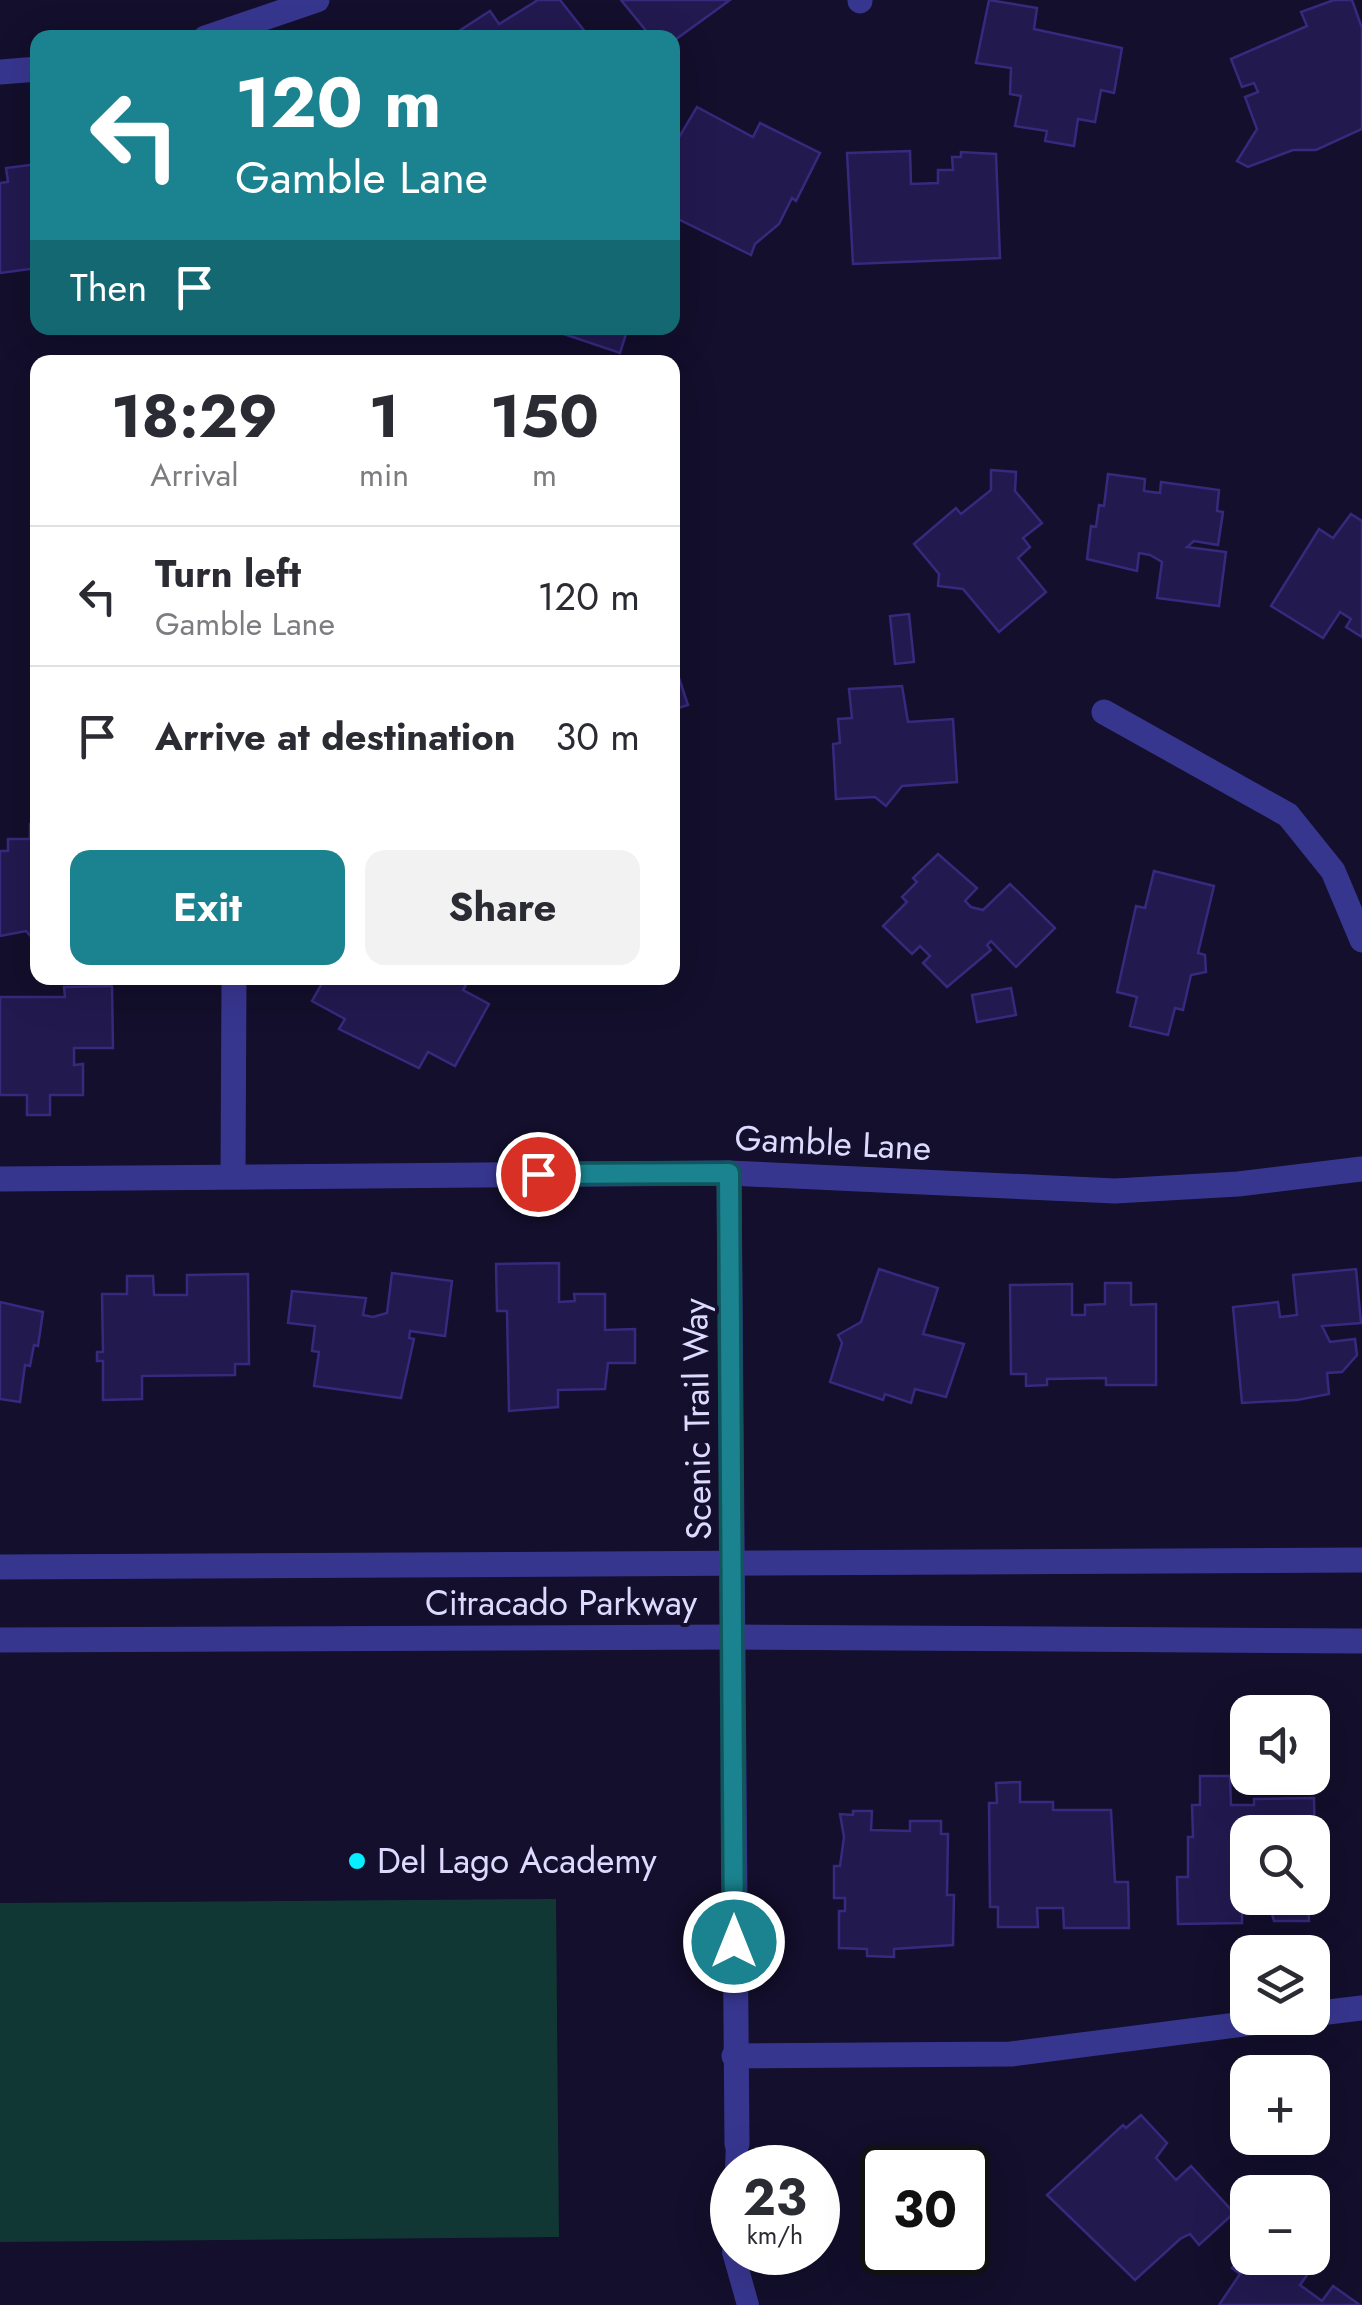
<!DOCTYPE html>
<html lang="en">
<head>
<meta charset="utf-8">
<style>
	:root { --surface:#fff; --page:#f2f2f3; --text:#2b2b33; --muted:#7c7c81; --line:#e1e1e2; --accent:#1a838f }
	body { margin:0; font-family:Jost,sans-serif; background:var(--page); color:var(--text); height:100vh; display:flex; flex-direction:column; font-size:38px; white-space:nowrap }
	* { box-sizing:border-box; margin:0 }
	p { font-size:32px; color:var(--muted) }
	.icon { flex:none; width:55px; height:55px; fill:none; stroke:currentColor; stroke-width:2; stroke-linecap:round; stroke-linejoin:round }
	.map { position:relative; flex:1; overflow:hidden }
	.drawer { position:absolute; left:30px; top:355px; width:650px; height:630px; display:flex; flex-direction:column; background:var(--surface); border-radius:20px; box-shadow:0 10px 40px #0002 }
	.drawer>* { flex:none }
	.banner { position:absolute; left:30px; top:30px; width:650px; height:305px; border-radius:20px; box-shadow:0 10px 40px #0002; background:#1a838f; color:#fff; overflow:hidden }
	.fabs { position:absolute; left:1230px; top:1695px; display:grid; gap:20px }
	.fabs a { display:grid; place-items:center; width:100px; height:100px; border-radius:20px; background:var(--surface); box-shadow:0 10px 40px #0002; font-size:50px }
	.speed { position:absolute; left:710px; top:2145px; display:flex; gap:20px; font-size:50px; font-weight:700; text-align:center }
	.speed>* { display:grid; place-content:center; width:130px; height:130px; border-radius:50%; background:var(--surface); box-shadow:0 10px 40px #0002; line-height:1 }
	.speed small { font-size:25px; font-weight:400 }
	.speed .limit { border:5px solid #111; border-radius:15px; background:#fff; color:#111 }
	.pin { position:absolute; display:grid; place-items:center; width:85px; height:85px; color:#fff; margin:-42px; border:5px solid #fff; border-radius:50%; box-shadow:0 2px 10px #0007 }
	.me { position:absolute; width:110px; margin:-55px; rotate:0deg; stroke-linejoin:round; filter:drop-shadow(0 0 8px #0008) }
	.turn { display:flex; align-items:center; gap:35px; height:210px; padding:0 40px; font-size:45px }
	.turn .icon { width:130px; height:130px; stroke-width:2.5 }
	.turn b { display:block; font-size:70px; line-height:85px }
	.then { display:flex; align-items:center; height:95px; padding:0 40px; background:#0003; gap:20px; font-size:38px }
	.eta { display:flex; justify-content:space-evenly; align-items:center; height:170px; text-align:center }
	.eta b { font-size:60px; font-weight:700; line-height:70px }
	.primary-button { display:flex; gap:20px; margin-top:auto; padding:20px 40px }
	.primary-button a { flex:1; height:115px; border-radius:20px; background:var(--accent); color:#fff; font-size:40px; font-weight:700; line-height:115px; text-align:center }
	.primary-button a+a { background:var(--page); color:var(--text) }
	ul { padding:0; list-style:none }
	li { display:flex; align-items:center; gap:30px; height:140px; padding:0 40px; border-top:2px solid var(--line) }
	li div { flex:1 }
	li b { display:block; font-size:38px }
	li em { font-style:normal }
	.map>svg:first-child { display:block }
	.green { fill:#113734 }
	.building { fill:#22194f; stroke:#37297d; stroke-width:2.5; fill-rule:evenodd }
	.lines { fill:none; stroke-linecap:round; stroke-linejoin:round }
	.service { stroke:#37368f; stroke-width:22 }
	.minor { stroke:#37368f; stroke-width:25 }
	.tertiary { stroke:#37368f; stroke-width:25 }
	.route-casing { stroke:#11555d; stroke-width:25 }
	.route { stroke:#1a838f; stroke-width:18 }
	.poi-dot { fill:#06eeff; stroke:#130f2c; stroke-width:4 }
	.labels { text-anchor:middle; stroke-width:8; stroke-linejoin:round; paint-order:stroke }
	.street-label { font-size:35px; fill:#dddaff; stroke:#130f2c }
	.poi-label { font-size:35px; fill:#dddaff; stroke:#130f2c; text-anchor:start }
</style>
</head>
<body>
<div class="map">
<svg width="1362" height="2305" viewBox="0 0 1362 2305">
	<rect width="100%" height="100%" fill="#130f2c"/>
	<polygon class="green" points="556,1899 559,2237 0,2242 0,1903"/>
	<g class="building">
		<polygon points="538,0 560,0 590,38 448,38 490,11 499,24"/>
		<polygon points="621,0 730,0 672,42 672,38 652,38"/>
		<polygon points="989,0 1037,8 1034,29 1122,48 1114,93 1101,90 1095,122 1078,119 1074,146 1045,141 1047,131 1015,126 1021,96 1010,94 1011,68 976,63"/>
		<polygon points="1334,0 1352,0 1362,28 1362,129 1316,150 1293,150 1248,167 1237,161 1257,129 1245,97 1258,92 1254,83 1242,87 1231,59 1307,26 1301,12"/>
		<polygon points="697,107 753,137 760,123 820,153 796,201 792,198 779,224 755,244 751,255 672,216 672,149"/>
		<polygon points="910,151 911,184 938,183 938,170 953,170 952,157 961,157 961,152 996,154 1000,258 853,264 847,153"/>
		<polygon points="38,164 38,268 0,273 0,183 8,182 6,168"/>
		<polygon points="607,328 626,334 620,353 549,329"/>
		<polygon points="991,470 1016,472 1015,491 1042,523 1023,538 1030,547 1018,558 1046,592 999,632 963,589 938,586 939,574 914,544 956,508 961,514 991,490"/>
		<polygon points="1108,474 1145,479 1144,491 1160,493 1161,482 1219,490 1217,511 1223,512 1218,545 1194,541 1187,547 1226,552 1219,606 1157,598 1162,562 1150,555 1139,553 1137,571 1087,559 1091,526 1096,527 1099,505 1104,506"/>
		<polygon points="1351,514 1362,521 1362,637 1346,627 1351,619 1340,612 1323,638 1271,606 1319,529 1333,538"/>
		<polygon points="909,614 914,662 895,664 890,616"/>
		<polygon points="676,669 688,705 672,710 672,670"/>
		<polygon points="902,686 908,722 953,719 957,782 902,786 886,806 875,797 836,799 833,744 840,743 838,719 852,718 849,689"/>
		<polygon points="30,824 38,824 35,941 26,931 0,936 0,851 8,851 8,839 30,839"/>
		<polygon points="938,854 977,888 965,901 971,907 983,910 1010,884 1055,928 1016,967 991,941 987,945 991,950 947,987 923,963 930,956 920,946 912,954 883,926 907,902 902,897 917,882 913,878"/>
		<polygon points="1154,871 1214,886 1198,953 1205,955 1206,972 1191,975 1183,1010 1175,1008 1168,1035 1130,1026 1137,997 1117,992 1136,906 1145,908"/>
		<polygon points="325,978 392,978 400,982 403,978 470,978 463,990 489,1004 455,1066 428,1052 419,1068 339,1029 345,1019 312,1001"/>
		<polygon points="112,986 113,1048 74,1048 74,1065 83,1064 83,1095 50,1095 50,1115 27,1115 27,1095 0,1095 0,997 65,997 64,987"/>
		<polygon points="1011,988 1016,1015 977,1022 972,995"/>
		<polygon points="559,1263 559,1302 575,1301 574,1294 605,1294 605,1330 635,1329 635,1363 608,1363 605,1389 558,1390 558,1407 509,1411 507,1311 497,1311 496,1264"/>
		<polygon points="879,1269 938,1288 923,1334 964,1344 946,1397 915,1389 911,1403 885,1394 883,1400 830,1382 842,1343 838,1335 861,1322"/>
		<polygon points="1356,1269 1361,1323 1322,1326 1330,1342 1355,1339 1357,1355 1342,1372 1327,1373 1329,1394 1297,1400 1242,1403 1233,1307 1278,1302 1280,1317 1297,1315 1293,1275"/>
		<polygon points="392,1273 452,1281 445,1336 410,1331 409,1338 414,1339 401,1398 314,1386 319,1352 312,1351 315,1326 288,1323 292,1291 366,1298 363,1315 373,1317 387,1313"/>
		<polygon points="248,1274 249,1364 235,1364 235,1375 142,1376 142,1399 103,1400 103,1361 97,1361 97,1352 103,1352 102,1294 127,1294 127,1276 153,1276 154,1295 187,1295 187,1275"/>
		<polygon points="1105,1283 1131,1283 1131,1305 1156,1304 1156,1385 1106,1385 1106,1378 1047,1379 1047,1385 1026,1386 1026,1374 1011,1374 1010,1285 1072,1284 1072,1315 1085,1315 1085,1305 1105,1304"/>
		<polygon points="0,1302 43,1312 38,1346 34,1345 30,1366 25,1365 20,1402 0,1399"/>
		<path d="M 1200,1776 L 1230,1776 L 1231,1805 L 1254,1805 L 1254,1799 L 1314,1798 L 1316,1903 L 1308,1903 L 1309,1921 L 1274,1921 L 1269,1903 L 1242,1903 L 1242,1923 L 1178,1924 L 1177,1877 L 1188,1877 L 1188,1837 L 1193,1837 L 1192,1805 L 1200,1805 ZM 1248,1832 L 1312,1832 L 1312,1898 L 1248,1898 Z"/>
		<polygon points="1020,1782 1020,1802 1053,1802 1053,1810 1111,1810 1115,1882 1128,1882 1129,1928 1064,1928 1063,1908 1037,1908 1038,1927 998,1927 998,1907 990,1907 989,1803 997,1803 996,1783"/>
		<polygon points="853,1811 872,1811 871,1830 910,1831 910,1821 941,1821 941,1834 948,1834 947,1895 954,1895 953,1945 894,1949 894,1957 867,1956 867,1949 839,1948 839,1911 845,1911 845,1898 834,1898 834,1866 840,1866 844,1837 840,1814 853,1815"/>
		<polygon points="1141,2115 1167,2143 1156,2158 1176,2180 1191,2166 1234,2213 1199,2245 1190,2234 1180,2239 1135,2280 1047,2195 1123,2125 1126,2128"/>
		<polygon points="1248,2247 1248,2258 1297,2258 1312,2268 1300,2285 1322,2301 1333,2286 1360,2305 1219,2305 1240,2274 1232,2268"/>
	</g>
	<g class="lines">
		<g class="service">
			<polyline points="736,2168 737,2144"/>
			<polyline points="733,2252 748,2305"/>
		</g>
		<g class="minor">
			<polyline points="860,0 860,1"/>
			<polyline points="205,38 317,0"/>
			<polyline points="0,72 38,69"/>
			<polyline points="1104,712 1288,815 1333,871 1362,940"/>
			<polyline points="729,1173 737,2144"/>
			<polyline points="233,1176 234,978"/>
			<polyline points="0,1179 729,1173 1115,1191 1238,1184 1362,1169"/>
			<polyline points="1312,2014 1362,2008"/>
			<polyline points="734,2056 1011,2054 1290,2018"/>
		</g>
		<g class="tertiary">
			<polyline points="0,1567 1362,1560"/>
			<polyline points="0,1640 734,1637 1362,1641"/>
		</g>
	</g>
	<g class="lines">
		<g class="route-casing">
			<polyline id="route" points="538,1174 729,1173 734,1942"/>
		</g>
		<use href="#route" class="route"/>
	</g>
	<circle class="poi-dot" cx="357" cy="1861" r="10"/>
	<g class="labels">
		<g class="street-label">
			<text transform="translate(833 1143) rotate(3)" y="12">Gamble Lane</text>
			<text transform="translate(697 1419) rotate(-91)" y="12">Scenic Trail Way</text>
			<text x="561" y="1615">Citracado Parkway</text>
		</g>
		<g class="poi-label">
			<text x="377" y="1873">Del Lago Academy</text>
		</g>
	</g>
</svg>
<div class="fabs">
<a><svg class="icon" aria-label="sound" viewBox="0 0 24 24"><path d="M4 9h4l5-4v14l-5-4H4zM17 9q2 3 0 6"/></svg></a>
<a><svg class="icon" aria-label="search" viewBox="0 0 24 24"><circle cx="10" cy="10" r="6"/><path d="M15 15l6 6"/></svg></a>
<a><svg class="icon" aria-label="layers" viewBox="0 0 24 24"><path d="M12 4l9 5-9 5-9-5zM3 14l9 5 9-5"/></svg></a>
<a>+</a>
<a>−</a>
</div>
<div class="speed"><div>23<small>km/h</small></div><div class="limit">30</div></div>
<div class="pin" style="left:538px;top:1174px;background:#d93025"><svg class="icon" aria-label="arrive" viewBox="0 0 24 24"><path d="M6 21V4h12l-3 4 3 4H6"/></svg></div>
<svg class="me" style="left:734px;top:1942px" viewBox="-20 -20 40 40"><circle r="17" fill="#1a838f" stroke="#fff" stroke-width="3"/><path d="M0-11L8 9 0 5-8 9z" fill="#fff"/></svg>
<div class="banner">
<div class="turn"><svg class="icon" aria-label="left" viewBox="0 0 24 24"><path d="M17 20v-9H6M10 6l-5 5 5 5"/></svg><div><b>120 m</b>Gamble Lane</div></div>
<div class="then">Then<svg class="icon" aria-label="arrive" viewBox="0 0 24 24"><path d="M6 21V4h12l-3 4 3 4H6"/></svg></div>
</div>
<section class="drawer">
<div class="eta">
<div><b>18:29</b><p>Arrival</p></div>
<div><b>1</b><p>min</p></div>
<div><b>150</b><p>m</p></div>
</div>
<ul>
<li><svg class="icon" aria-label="left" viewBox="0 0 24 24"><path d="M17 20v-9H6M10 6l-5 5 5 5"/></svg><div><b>Turn left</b><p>Gamble Lane</p></div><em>120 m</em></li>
<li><svg class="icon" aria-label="arrive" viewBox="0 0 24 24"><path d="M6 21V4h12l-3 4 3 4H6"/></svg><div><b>Arrive at destination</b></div><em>30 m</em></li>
</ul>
<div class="primary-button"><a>Exit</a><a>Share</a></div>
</section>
</div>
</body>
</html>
